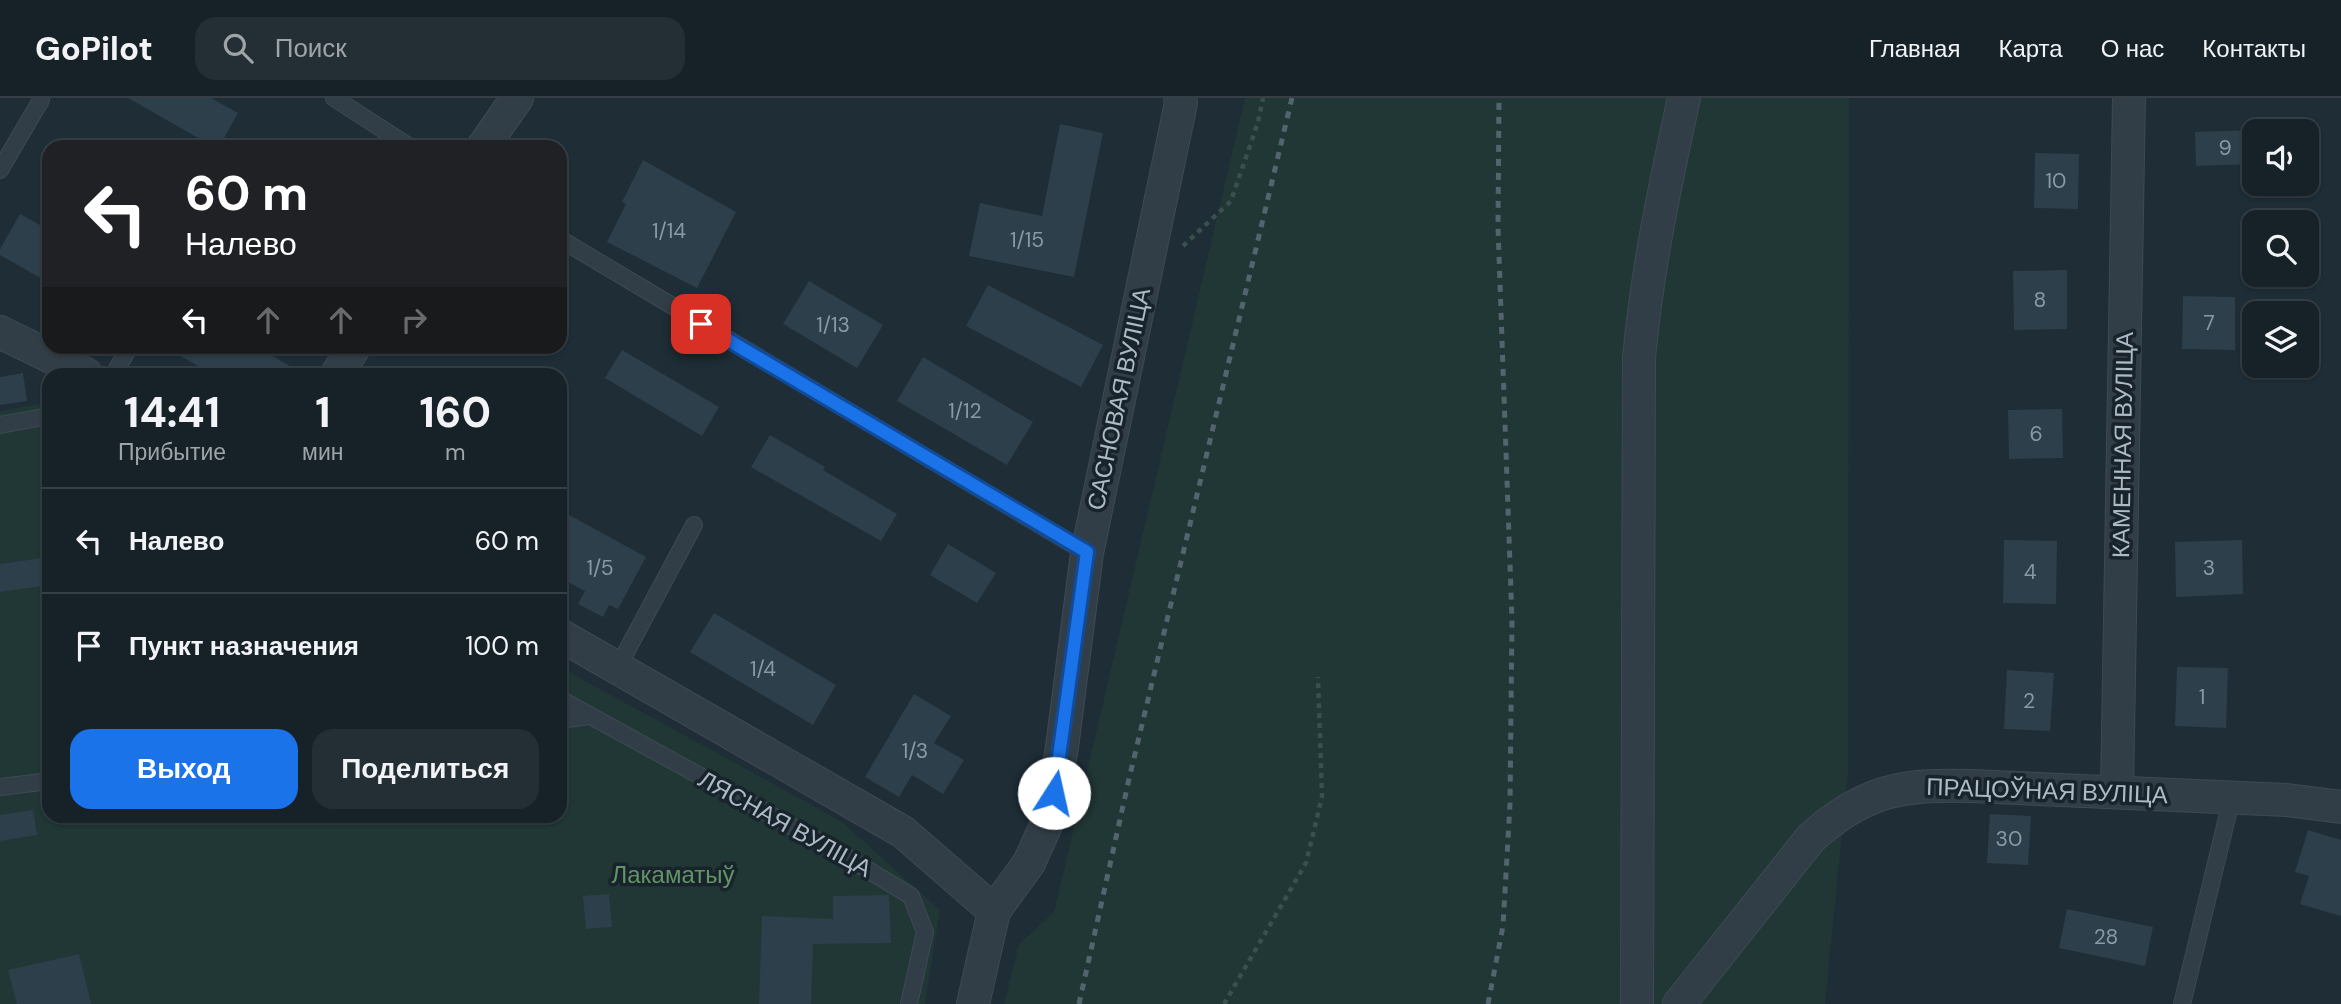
<!DOCTYPE html>
<html lang="ru">
<head>
<meta charset="utf-8">
<style>
	:root { --surface:#162228; --page:#232f34; --text:#f1f3f6; --muted:#9ea4a8; --line:#353f45; --accent:#1a73e8 }
	body { margin:0; font-family:"DM Sans",sans-serif; background:var(--page); color:var(--text); height:100vh; display:flex; flex-direction:column; font-size:26px; white-space:nowrap }
	* { box-sizing:border-box; margin:0 }
	p { font-size:23px; color:var(--muted) }
	.icon { flex:none; width:38px; height:38px; fill:none; stroke:currentColor; stroke-width:2; stroke-linecap:round; stroke-linejoin:round }
	.map { position:relative; flex:1; overflow:hidden }
	.drawer { position:absolute; left:42px; top:270px; width:525px; height:455px; display:flex; flex-direction:column; background:var(--surface); border-radius:21px; box-shadow:0 2px 5px #0004,0 0 0 2px var(--line) }
	.drawer>* { flex:none }
	.hud { position:absolute; left:42px; top:42px; width:525px; height:214px; border-radius:21px; box-shadow:0 2px 5px #0004,0 0 0 2px var(--line); background:#202124; color:#fff; overflow:hidden }
	.fabs { position:absolute; left:2242px; top:21px; display:grid; gap:14px }
	.fabs a { display:grid; place-items:center; width:77px; height:77px; border-radius:14px; background:var(--surface); box-shadow:0 2px 5px #0004,0 0 0 2px var(--line); font-size:35px }
	.pin { position:absolute; display:grid; place-items:center; width:60px; height:60px; color:#fff; margin:-30px; border-radius:14px; box-shadow:0 4px 10px #0006 }
	.me { position:absolute; width:77px; margin:-38px; rotate:10deg; stroke-linejoin:round; filter:drop-shadow(0 0 5px #0008) }
	.turn { display:flex; align-items:center; gap:24px; height:147px; padding:0 28px; font-size:32px }
	.turn .icon { width:91px; height:91px; stroke-width:2.5 }
	.turn b { display:block; font-size:49px; line-height:60px }
	.lanes { display:flex; align-items:center; height:66px; padding:0 28px; background:#0003; justify-content:center; gap:35px; direction:ltr }
	.lanes .off { opacity:.35 }
	.eta { display:flex; justify-content:space-evenly; align-items:center; height:119px; text-align:center }
	.eta b { font-size:42px; font-weight:700; line-height:49px }
	.primary-button { display:flex; gap:14px; margin-top:auto; padding:14px 28px }
	.primary-button a { flex:1; height:80px; border-radius:21px; background:var(--accent); color:#fff; font-size:28px; font-weight:700; line-height:80px; text-align:center }
	.primary-button a+a { background:var(--page); color:var(--text) }
	ul { padding:0; list-style:none }
	li { display:flex; align-items:center; gap:21px; height:105px; padding:0 28px; border-top:2px solid var(--line) }
	li div { flex:1 }
	li b { display:block; font-size:26px }
	li em { font-style:normal }
	header { display:flex; align-items:center; gap:42px; box-sizing:border-box; height:98px; padding:0 35px; background:var(--surface); border-bottom:2px solid var(--line) }
	header strong { font-size:33px }
	nav { display:flex; gap:38px; margin-inline-start:auto; font-size:24px }
	.search { width:490px; height:63px; background:var(--page); display:flex; align-items:center; gap:18px; box-sizing:border-box; padding:0 24px; border-radius:21px; color:var(--muted); font-size:26px }
	.map>svg:first-child { display:block }
	.green { fill:#203735 }
	.building { fill:#2d3f4a }
	.lines { fill:none; stroke-linecap:round; stroke-linejoin:round }
	.lane-casing { stroke:#3e4a53; stroke-width:18 }
	.street-casing { stroke:#3e4a53; stroke-width:34 }
	.path { stroke:#39504d; stroke-width:4.5; stroke-dasharray:5 5; stroke-linecap:butt }
	.lane { stroke:#323e47; stroke-width:16 }
	.street { stroke:#323e47; stroke-width:32 }
	.rail { stroke:#53646e; stroke-width:5; stroke-dasharray:7 7; stroke-linecap:butt }
	.route-casing { stroke:#114b97; stroke-width:18 }
	.route { stroke:#1a73e8; stroke-width:12 }
	.labels { text-anchor:middle; stroke-width:7; stroke-linejoin:round; paint-order:stroke }
	.number-label { font-size:21px; fill:#8a9aa4 }
	.street-label { font-size:24px; fill:#abbac4; stroke:#18232b }
	.park-label { font-size:24px; fill:#639465; stroke:#18232b }
</style>
</head>
<body>
<header>
<strong>GoPilot</strong>
<div class="search"><svg class="icon" aria-label="search" viewBox="0 0 24 24"><circle cx="10" cy="10" r="6"/><path d="M15 15l6 6"/></svg>Поиск</div>
<nav><a>Главная</a><a>Карта</a><a>О нас</a><a>Контакты</a></nav>
</header>
<div class="map">
<svg width="2341" height="906" viewBox="0 0 2341 906">
	<rect width="100%" height="100%" fill="#1e2d36"/>
	<g class="green">
		<polygon points="1245,0 1849,0 1848,674 1825,906 1004,906 1019,846 1054,814"/>
		<polygon points="38,306 49,306 49,718 560,718 560,569 841,723 940,812 925,906 0,906 0,313"/>
	</g>
	<g class="building">
		<polygon points="128,0 211,0 238,15 219,49 214,49"/>
		<polygon points="1060,26 1103,35 1074,179 969,158 980,105 1042,118"/>
		<polygon points="2254,32 2254,66 2196,68 2195,34"/>
		<polygon points="2035,55 2079,56 2078,111 2034,110"/>
		<polygon points="643,62 736,114 697,190 607,144 626,106 622,104"/>
		<polygon points="20,116 49,132 49,185 0,157 0,151"/>
		<polygon points="2067,172 2067,231 2014,232 2013,173"/>
		<polygon points="809,183 883,227 857,270 783,226"/>
		<polygon points="988,187 1103,247 1081,289 966,228"/>
		<polygon points="2183,198 2235,199 2235,252 2182,251"/>
		<polygon points="163,248 255,248 304,276 212,276"/>
		<polygon points="622,252 719,309 702,338 605,280"/>
		<polygon points="923,259 1033,324 1007,367 897,303"/>
		<polygon points="23,275 27,303 0,307 0,279"/>
		<polygon points="2062,311 2063,360 2009,361 2008,312"/>
		<polygon points="770,337 825,369 823,372 897,416 881,443 751,369"/>
		<polygon points="560,412 646,459 618,511 609,507 603,519 578,506 585,493 560,480"/>
		<polygon points="2004,442 2057,443 2056,506 2003,505"/>
		<polygon points="2242,442 2243,496 2176,499 2175,444"/>
		<polygon points="948,446 996,475 977,505 930,477"/>
		<polygon points="49,459 49,487 0,494 0,466"/>
		<polygon points="714,515 836,587 813,627 690,554"/>
		<polygon points="2177,569 2228,570 2226,630 2175,628"/>
		<polygon points="2007,572 2054,575 2050,633 2004,631"/>
		<polygon points="914,596 951,618 934,645 964,662 943,696 912,677 899,699 865,679"/>
		<polygon points="33,712 37,737 0,743 0,717"/>
		<polygon points="1990,716 2031,718 2028,767 1987,765"/>
		<polygon points="2308,732 2341,742 2341,818 2300,806 2309,778 2295,774"/>
		<polygon points="609,796 612,829 586,831 583,798"/>
		<polygon points="889,797 891,845 813,846 811,906 759,906 762,818 833,821 833,798"/>
		<polygon points="2067,811 2153,829 2145,868 2059,850"/>
		<polygon points="79,856 91,906 17,906 8,872"/>
	</g>
	<g class="lines">
		<g class="lane-casing">
			<g id="lane">
				<polyline points="334,0 410,49"/>
				<polyline points="0,72 41,2"/>
				<polyline points="560,141 1087,455"/>
				<polyline points="114,276 130,248"/>
				<polyline points="0,327 49,318"/>
				<polyline points="618,569 694,427"/>
				<polyline points="560,601 840,755 911,798 925,834 909,906"/>
				<polyline points="560,622 589,618"/>
				<polyline points="0,689 49,683"/>
				<polyline points="2182,906 2232,699"/>
			</g>
		</g>
		<g class="street-casing">
			<g id="street">
				<polyline points="483,49 517,0"/>
				<polyline points="0,234 86,276"/>
				<polyline points="337,276 355,248"/>
				<polyline points="560,537 903,734 994,813 973,906"/>
				<polyline points="2117,694 2129,0"/>
				<polyline points="994,813 1029,765 1050,718 1062,649 1087,455 1181,5 1180,0"/>
				<path d="M 1637,906 L 1639,260 C 1647,172 1665,87 1684,0"/>
				<path d="M 1679,906 L 1811,740 C 1864,692 1902,686 1972,688 L 2287,702 L 2341,709"/>
			</g>
		</g>
		<g class="path">
			<polyline points="1183,148 1231,103 1258,24 1263,0"/>
			<polyline points="1224,906 1306,765 1322,699 1318,579"/>
		</g>
		<use href="#lane" class="lane"/>
		<use href="#street" class="street"/>
		<g class="rail">
			<polyline points="1079,906 1129,681 1292,0"/>
			<polyline points="1488,906 1503,828 1510,706 1512,523 1498,129 1499,0"/>
		</g>
	</g>
	<g class="lines">
		<g class="route-casing">
			<polyline id="route" points="701,226 1087,454 1054,695"/>
		</g>
		<use href="#route" class="route"/>
	</g>
	<g class="labels">
		<g class="number-label">
			<text x="2225" y="57">9</text>
			<text x="2056" y="90">10</text>
			<text x="669" y="140">1/14</text>
			<text x="1027" y="149">1/15</text>
			<text x="2040" y="209">8</text>
			<text x="2209" y="232">7</text>
			<text x="833" y="234">1/13</text>
			<text x="965" y="320">1/12</text>
			<text x="2036" y="343">6</text>
			<text x="600" y="477">1/5</text>
			<text x="2209" y="477">3</text>
			<text x="2030" y="481">4</text>
			<text x="763" y="578">1/4</text>
			<text x="2202" y="606">1</text>
			<text x="2029" y="610">2</text>
			<text x="915" y="660">1/3</text>
			<text x="2009" y="748">30</text>
			<text x="2106" y="846">28</text>
		</g>
		<g class="street-label">
			<text transform="translate(1119 301) rotate(-78)" y="8">САСНОВАЯ ВУЛІЦА</text>
			<text transform="translate(2123 347) rotate(-89)" y="8">КАМЕННАЯ ВУЛІЦА</text>
			<text transform="translate(2047 693) rotate(2)" y="8">ПРАЦОЎНАЯ ВУЛІЦА</text>
			<text transform="translate(785 726) rotate(29)" y="8">ЛЯСНАЯ ВУЛІЦА</text>
		</g>
		<g class="park-label">
			<text x="673" y="785">Лакаматыў</text>
		</g>
	</g>
</svg>
<div class="fabs">
<a><svg class="icon" aria-label="sound" viewBox="0 0 24 24"><path d="M4 9h4l5-4v14l-5-4H4zM17 9q2 3 0 6"/></svg></a>
<a><svg class="icon" aria-label="search" viewBox="0 0 24 24"><circle cx="10" cy="10" r="6"/><path d="M15 15l6 6"/></svg></a>
<a><svg class="icon" aria-label="layers" viewBox="0 0 24 24"><path d="M12 4l9 5-9 5-9-5zM3 14l9 5 9-5"/></svg></a>
</div>
<div class="pin" style="left:701px;top:226px;background:#d93025"><svg class="icon" aria-label="arrive" viewBox="0 0 24 24"><path d="M6 21V4h12l-3 4 3 4H6"/></svg></div>
<svg class="me" style="left:1054px;top:695px" viewBox="-20 -20 40 40"><circle r="19" fill="#fff"/><path d="M0-13L10 11 0 6-10 11z" fill="#1a73e8"/></svg>
<div class="hud">
<div class="turn"><svg class="icon" aria-label="left" viewBox="0 0 24 24"><path d="M17 20v-9H6M10 6l-5 5 5 5"/></svg><div><b>60 m</b>Налево</div></div>
<div class="lanes"><svg class="icon" aria-label="left" viewBox="0 0 24 24"><path d="M17 20v-9H6M10 6l-5 5 5 5"/></svg><svg class="icon off" aria-label="ahead" viewBox="0 0 24 24"><path d="M12 20V5M6 11l6-6 6 6"/></svg><svg class="icon off" aria-label="ahead" viewBox="0 0 24 24"><path d="M12 20V5M6 11l6-6 6 6"/></svg><svg class="icon off" aria-label="right" viewBox="0 0 24 24"><path d="M7 20v-9h11M14 6l5 5-5 5"/></svg></div>
</div>
<section class="drawer">
<div class="eta">
<div><b>14:41</b><p>Прибытие</p></div>
<div><b>1</b><p>мин</p></div>
<div><b>160</b><p>m</p></div>
</div>
<ul>
<li><svg class="icon" aria-label="left" viewBox="0 0 24 24"><path d="M17 20v-9H6M10 6l-5 5 5 5"/></svg><div><b>Налево</b></div><em>60 m</em></li>
<li><svg class="icon" aria-label="arrive" viewBox="0 0 24 24"><path d="M6 21V4h12l-3 4 3 4H6"/></svg><div><b>Пункт назначения</b></div><em>100 m</em></li>
</ul>
<div class="primary-button"><a>Выход</a><a>Поделиться</a></div>
</section>
</div>
</body>
</html>
